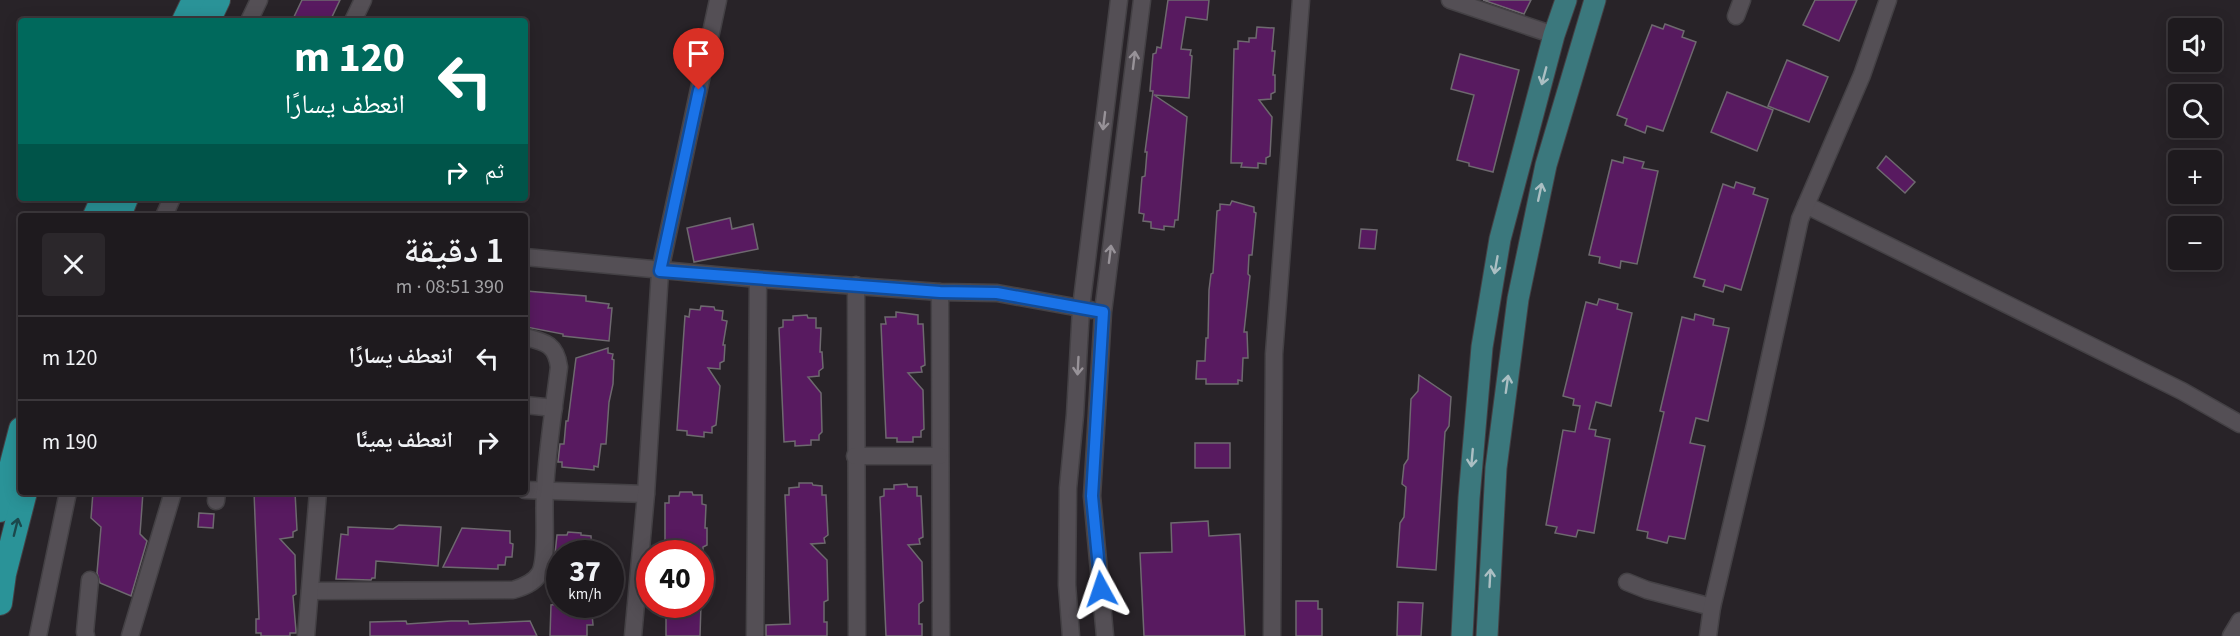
<!DOCTYPE html>
<html lang="ar">
<head>
<meta charset="utf-8">
<style>
	:root { --surface:#1e1a1e; --page:#2b272b; --text:#f1f3f6; --muted:#a1a1a4; --line:#3c383c }
	body { margin:0; font-family:"Source Sans 3","Noto Naskh Arabic",sans-serif; background:var(--page); color:var(--text); direction:rtl; height:100vh; display:flex; flex-direction:column; font-size:22px; white-space:nowrap }
	* { box-sizing:border-box; margin:0 }
	p { font-size:20px; color:var(--muted) }
	.icon { flex:none; width:33px; height:33px; fill:none; stroke:currentColor; stroke-width:2; stroke-linecap:round; stroke-linejoin:round }
	.map { position:relative; flex:1; overflow:hidden; direction:ltr }
	.details { position:absolute; left:18px; top:213px; width:510px; height:282px; display:flex; flex-direction:column; background:var(--surface); border-radius:6px; box-shadow:0 3px 15px #0003,0 0 0 2px var(--line); direction:rtl }
	.details>* { flex:none }
	.guide { position:absolute; left:18px; top:18px; width:510px; height:183px; border-radius:6px; box-shadow:0 3px 15px #0003,0 0 0 2px var(--line); direction:rtl; background:#00695c; color:#fff; overflow:hidden }
	.controls { position:absolute; left:2168px; top:18px; display:grid; gap:12px }
	.controls a { display:grid; place-items:center; width:54px; height:54px; border-radius:6px; background:var(--surface); box-shadow:0 3px 15px #0003,0 0 0 2px var(--line); font-size:30px }
	.speed { position:absolute; left:546px; top:540px; display:flex; gap:12px; font-size:30px; font-weight:700; text-align:center }
	.speed>* { display:grid; place-content:center; width:78px; height:78px; border-radius:50%; background:var(--surface); box-shadow:0 3px 15px #0003,0 0 0 2px var(--line); line-height:1 }
	.speed small { font-size:15px; font-weight:400 }
	.speed .limit { border:9px solid #d22; background:#fff; color:#111 }
	.pin { position:absolute; display:grid; place-items:center; width:51px; height:51px; color:#fff; margin:-62px -26px; border-radius:50% 50% 50% 0; rotate:-45deg; box-shadow:0 0 6px #0007 }
	.pin .icon { rotate:45deg }
	.me { position:absolute; width:66px; margin:-33px; rotate:355deg; stroke-linejoin:round; filter:drop-shadow(0 0 4px #0008) }
	.turn { display:flex; align-items:center; gap:21px; height:126px; padding:0 24px; font-size:27px }
	.turn .icon { width:78px; height:78px; stroke-width:2.5 }
	.turn b { display:block; font-size:42px; line-height:51px }
	.then { display:flex; align-items:center; height:57px; padding:0 24px; background:#0003; gap:12px; font-size:22px }
	.round { display:grid; place-items:center; flex:none; width:63px; height:63px; border-radius:6px; background:var(--page) }
	.overview { display:flex; align-items:center; justify-content:space-between; height:102px; padding:0 24px }
	h1 { font-size:36px; font-weight:600; line-height:45px }
	ul { padding:0; list-style:none }
	li { display:flex; align-items:center; gap:18px; height:84px; padding:0 24px; border-top:2px solid var(--line) }
	li div { flex:1 }
	li b { display:block; font-size:22px }
	li em { font-style:normal }
	.map>svg:first-child { display:block }
	.building { fill:#581a60; stroke:#6e696f; stroke-width:1.5 }
	.lines { fill:none; stroke-linecap:round; stroke-linejoin:round }
	.minor-casing { stroke:#444145; stroke-width:19 }
	.major-casing { stroke:#444145; stroke-width:23 }
	.highway-casing { stroke:#444145; stroke-width:26 }
	.minor { stroke:#544f55; stroke-width:16 }
	.major { stroke:#3b787d; stroke-width:21 }
	.highway { stroke:#2a9398; stroke-width:24 }
	.oneway { stroke:#979298 }
	.oneway2 { stroke:#abbfc3 }
	.oneway3 { stroke:#1b494d }
	.route-casing { stroke:#114b97; stroke-width:15 }
	.route { stroke:#1a73e8; stroke-width:10 }
</style>
</head>
<body>
<div class="map">
<svg width="2240" height="636" viewBox="0 0 2240 636">
	<rect width="100%" height="100%" fill="#282328"/>
	<g class="building">
		<polygon points="302,0 340,0 330,21 292,21"/>
		<polygon points="1168,0 1209,0 1207,20 1186,17 1181,49 1191,50 1190,55 1192,56 1189,98 1154,95 1187,117 1178,220 1175,220 1174,227 1164,226 1164,230 1151,228 1151,222 1143,221 1144,214 1139,213 1142,177 1145,176 1147,152 1145,152 1153,91 1150,91 1153,54 1156,53 1157,47 1161,48"/>
		<polygon points="1483,0 1531,0 1524,14"/>
		<polygon points="1815,0 1857,0 1839,41 1803,25"/>
		<polygon points="1665,24 1684,31 1682,37 1696,42 1663,131 1647,126 1645,133 1625,125 1627,119 1617,115 1652,25 1663,29"/>
		<polygon points="1257,27 1274,28 1272,51 1275,51 1273,75 1275,75 1275,92 1271,94 1271,99 1259,100 1272,117 1270,156 1266,158 1266,164 1258,163 1258,168 1241,167 1242,163 1231,163 1234,49 1238,49 1238,41 1249,42 1249,38 1256,38"/>
		<polygon points="1460,54 1519,70 1493,172 1469,166 1469,163 1457,160 1474,95 1451,89"/>
		<polygon points="1787,60 1828,77 1809,122 1768,106"/>
		<polygon points="1727,92 1773,110 1757,151 1711,132"/>
		<polygon points="1886,156 1915,182 1905,193 1877,168"/>
		<polygon points="1624,157 1644,162 1642,168 1658,171 1637,264 1621,261 1620,268 1599,263 1600,257 1589,255 1612,160 1623,163"/>
		<polygon points="1736,182 1755,188 1753,194 1768,199 1741,290 1725,285 1723,292 1703,286 1705,280 1694,277 1723,184 1734,188"/>
		<polygon points="1232,201 1254,207 1254,212 1256,213 1252,255 1249,255 1248,274 1250,276 1244,332 1247,332 1248,358 1243,358 1242,381 1238,380 1238,384 1206,384 1206,379 1196,379 1197,361 1205,361 1206,338 1208,338 1209,290 1211,274 1213,273 1217,211 1220,210 1220,204 1230,205"/>
		<polygon points="730,218 732,229 753,224 758,249 694,262 687,228"/>
		<polygon points="1361,229 1377,230 1375,249 1359,248"/>
		<polygon points="526,291 586,296 586,301 609,304 608,308 612,308 609,341 563,336 563,334 526,327"/>
		<polygon points="1599,299 1618,304 1617,309 1632,313 1611,406 1596,402 1589,429 1596,430 1595,436 1610,439 1594,533 1578,530 1576,537 1555,533 1557,527 1546,525 1563,430 1575,432 1580,406 1573,405 1574,399 1563,396 1586,302 1597,305"/>
		<polygon points="701,306 714,307 715,310 723,311 722,320 727,321 723,345 725,345 724,361 720,363 720,369 708,368 720,386 716,425 712,427 712,433 704,432 704,437 687,435 687,431 677,430 685,316 689,317 690,309 700,310"/>
		<polygon points="896,312 918,315 918,324 923,324 925,365 921,367 922,372 908,373 923,390 924,429 921,431 921,437 913,437 913,442 897,442 897,438 886,438 881,324 886,324 885,317 896,317"/>
		<polygon points="1695,314 1714,319 1713,325 1729,328 1708,421 1696,418 1690,443 1705,446 1685,539 1669,536 1667,543 1647,538 1648,532 1637,530 1664,412 1660,411 1682,317 1694,320"/>
		<polygon points="807,315 808,318 816,318 816,328 821,328 820,352 822,352 823,368 819,371 819,376 808,377 821,393 822,432 819,435 819,440 811,440 811,445 795,446 795,441 784,442 779,328 783,327 783,320 793,320 793,316"/>
		<polygon points="608,348 608,353 613,354 612,359 614,360 613,384 609,402 606,444 601,444 598,467 594,466 594,470 562,467 562,462 558,462 560,444 564,444 566,421 568,421 576,358"/>
		<polygon points="1419,375 1451,397 1449,426 1445,432 1436,570 1397,567 1400,523 1404,517 1406,487 1402,484 1404,465 1408,459 1411,399 1418,391"/>
		<rect x="1195" y="443" width="35" height="25"/>
		<polygon points="799,483 812,483 813,485 822,486 822,495 826,495 828,535 824,538 825,543 811,544 827,560 828,600 824,602 824,622 827,622 827,636 766,636 766,625 790,624 785,495 789,495 789,488 799,487"/>
		<polygon points="907,484 908,487 917,487 917,496 921,496 923,537 919,539 920,544 908,545 922,562 923,601 919,604 919,624 922,624 922,636 886,636 880,497 884,496 884,489 894,489 894,485"/>
		<polygon points="93,492 143,492 140,534 147,541 131,596 100,583 97,573 101,527 91,518"/>
		<polygon points="254,492 295,492 297,530 293,532 293,537 280,539 295,555 296,594 293,596 296,631 296,633 290,633 290,636 261,636 261,633 256,633 256,619 259,619"/>
		<polygon points="680,492 692,492 693,495 702,495 702,504 706,505 705,528 707,528 707,545 703,547 703,553 665,553 665,503 669,503 669,496 679,496"/>
		<polygon points="199,513 214,514 213,528 198,527"/>
		<polygon points="1208,521 1209,536 1240,534 1245,636 1144,636 1140,553 1172,552 1171,523"/>
		<polygon points="399,525 441,527 438,566 376,561 375,578 372,578 371,580 336,579 341,534 348,535 348,527 393,529"/>
		<polygon points="462,528 510,531 510,543 513,544 512,557 506,557 505,565 498,565 498,569 443,567"/>
		<polygon points="568,532 581,533 581,535 591,536 592,554 555,554 557,535 567,535"/>
		<polygon points="1296,601 1318,601 1318,609 1322,609 1322,636 1296,636"/>
		<polygon points="1398,602 1423,603 1421,636 1397,636"/>
		<polygon points="560,604 591,604 593,625 587,625 587,636 550,636 551,605"/>
		<polygon points="666,604 701,604 700,636 666,636"/>
		<polygon points="406,621 407,624 451,621 468,621 469,624 530,621 537,636 370,636 370,622"/>
	</g>
	<g class="lines">
		<g class="minor-casing">
			<g id="minor">
				<polyline points="1450,0 1554,35"/>
				<polyline points="1736,16 1742,0"/>
				<polyline points="249,21 259,0"/>
				<polyline points="353,21 363,0"/>
				<polyline points="1806,205 2182,391 2240,424"/>
				<polyline points="164,216 172,198"/>
				<polyline points="525,257 758,279 940,292 997,293 1091,310"/>
				<polyline points="856,285 857,636"/>
				<polyline points="940,292 941,636"/>
				<polyline points="525,405 554,408"/>
				<polyline points="855,456 939,456"/>
				<polyline points="525,490 646,494"/>
				<polyline points="216,501 217,492"/>
				<polyline points="1627,582 1647,590 1712,607"/>
				<path d="M 310,591 L 513,590 C 523,587 534,583 540,573 C 548,558 543,510 545,491 C 547,450 554,408 559,367 C 556,344 545,342 525,337"/>
				<polyline points="38,636 68,492"/>
				<polyline points="86,636 85,632 90,580"/>
				<polyline points="130,636 173,492"/>
				<polyline points="306,636 318,492"/>
				<polyline points="633,636 646,494 660,271 718,0"/>
				<polyline points="755,636 758,279"/>
				<polyline points="1071,636 1067,585 1068,488 1075,415 1081,308 1119,0"/>
				<polyline points="1105,636 1092,496 1103,312 1142,0"/>
				<polyline points="1272,636 1274,354 1301,0"/>
				<polyline points="1708,636 1712,607 1755,425 1800,219 1862,75 1888,0"/>
				<polyline points="2231,636 2240,621"/>
			</g>
		</g>
		<g class="major-casing">
			<g id="major">
				<polyline points="1462,636 1469,498 1482,347 1500,239 1554,35 1566,0"/>
				<polyline points="1487,636 1496,468 1518,299 1546,165 1595,0"/>
			</g>
		</g>
		<g class="highway-casing">
			<g id="highway">
				<polyline points="184,21 194,0"/>
				<polyline points="208,21 218,0"/>
				<polyline points="95,216 103,198"/>
				<polyline points="119,216 126,198"/>
				<polyline points="0,510 21,429"/>
				<polyline points="0,603 4,574 25,492"/>
			</g>
		</g>
		<use href="#minor" class="minor"/>
		<use href="#major" class="major"/>
		<use href="#highway" class="highway"/>
	</g>
	<defs><path id="oneway-shaft" d="M-6 0H5M1.5-3L5.5 0L1.5 3" fill="none" stroke-width="1.6" stroke-linecap="round" stroke-linejoin="round" transform="scale(1.5)"/></defs>
	<g class="oneway">
		<use href="#oneway-shaft" transform="translate(1134 60) rotate(-83)"/>
		<use href="#oneway-shaft" transform="translate(1104 121) rotate(97)"/>
		<use href="#oneway-shaft" transform="translate(1110 254) rotate(-83)"/>
		<use href="#oneway-shaft" transform="translate(1078 366) rotate(93)"/>
	</g>
	<g class="oneway2">
		<use href="#oneway-shaft" transform="translate(1544 76) rotate(105)"/>
		<use href="#oneway-shaft" transform="translate(1540 192) rotate(-78)"/>
		<use href="#oneway-shaft" transform="translate(1496 265) rotate(100)"/>
		<use href="#oneway-shaft" transform="translate(1507 384) rotate(-82)"/>
		<use href="#oneway-shaft" transform="translate(1472 458) rotate(95)"/>
		<use href="#oneway-shaft" transform="translate(1490 578) rotate(-87)"/>
	</g>
	<use class="oneway3" href="#oneway-shaft" transform="translate(16 527) rotate(-76)"/>
	<g class="lines">
		<g class="route-casing">
			<polyline id="route" points="699,90 660,271 940,292 997,293 1103,312 1092,496 1101,589"/>
		</g>
		<use href="#route" class="route"/>
	</g>
</svg>
<div class="controls">
<a><svg class="icon" aria-label="sound" viewBox="0 0 24 24"><path d="M4 9h4l5-4v14l-5-4H4zM17 9q2 3 0 6"/></svg></a>
<a><svg class="icon" aria-label="search" viewBox="0 0 24 24"><circle cx="10" cy="10" r="6"/><path d="M15 15l6 6"/></svg></a>
<a>+</a>
<a>−</a>
</div>
<div class="speed"><div>37<small>km/h</small></div><div class="limit">40</div></div>
<div class="pin" style="left:699px;top:90px;background:#d93025"><svg class="icon" aria-label="arrive" viewBox="0 0 24 24"><path d="M6 21V4h12l-3 4 3 4H6"/></svg></div>
<svg class="me" style="left:1101px;top:589px" viewBox="-20 -20 40 40"><path d="M0-17L14 15 0 8-14 15z" fill="#1a73e8" stroke="#fff" stroke-width="4"/></svg>
<div class="guide">
<div class="turn"><svg class="icon" aria-label="left" viewBox="0 0 24 24"><path d="M17 20v-9H6M10 6l-5 5 5 5"/></svg><div><b>120 m</b>انعطف يسارًا</div></div>
<div class="then">ثم<svg class="icon" aria-label="right" viewBox="0 0 24 24"><path d="M7 20v-9h11M14 6l5 5-5 5"/></svg></div>
</div>
<section class="details">
<div class="overview"><div><h1>1 دقيقة</h1><p>390 m · 08:51</p></div><a class="round"><svg class="icon" aria-label="close" viewBox="0 0 24 24"><path d="M6 6l12 12M18 6L6 18"/></svg></a></div>
<ul>
<li><svg class="icon" aria-label="left" viewBox="0 0 24 24"><path d="M17 20v-9H6M10 6l-5 5 5 5"/></svg><div><b>انعطف يسارًا</b></div><em>120 m</em></li>
<li><svg class="icon" aria-label="right" viewBox="0 0 24 24"><path d="M7 20v-9h11M14 6l5 5-5 5"/></svg><div><b>انعطف يمينًا</b></div><em>190 m</em></li>
</ul>
</section>
</div>
</body>
</html>
